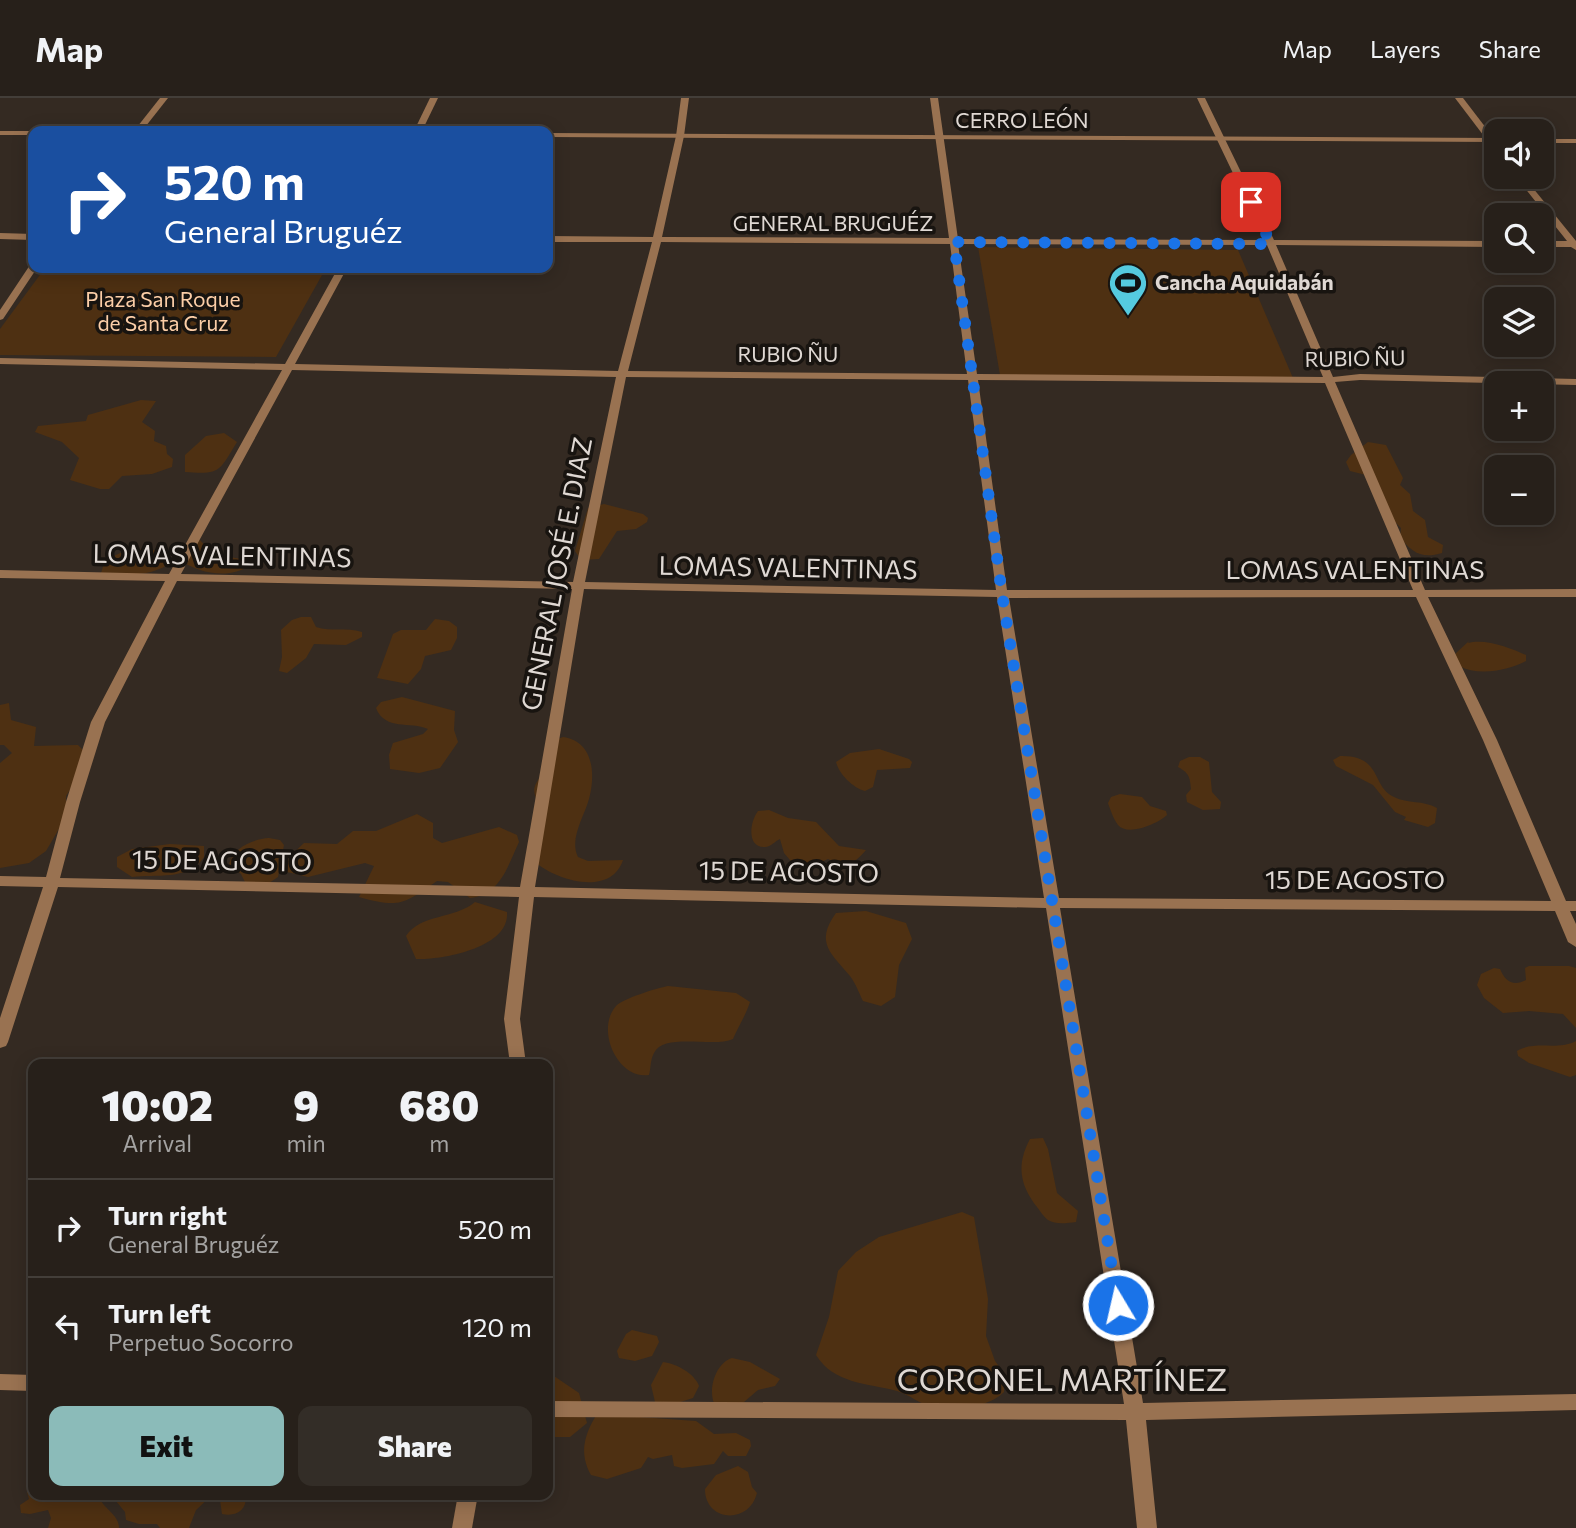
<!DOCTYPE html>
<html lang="en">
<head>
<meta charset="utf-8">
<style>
	:root { --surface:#27201a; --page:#332d27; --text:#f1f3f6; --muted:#a4a3a2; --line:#433e39; --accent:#8bbbb9 }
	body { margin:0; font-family:Commissioner,sans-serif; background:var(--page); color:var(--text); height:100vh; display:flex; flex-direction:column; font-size:26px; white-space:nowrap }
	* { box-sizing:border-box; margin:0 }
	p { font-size:23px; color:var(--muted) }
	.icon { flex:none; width:38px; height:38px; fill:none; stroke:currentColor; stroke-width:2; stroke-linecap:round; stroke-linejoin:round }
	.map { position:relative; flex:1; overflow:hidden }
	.drawer { position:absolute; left:28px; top:961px; width:525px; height:441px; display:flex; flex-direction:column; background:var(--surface); border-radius:14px; box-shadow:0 4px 18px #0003,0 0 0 2px var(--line) }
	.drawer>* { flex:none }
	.top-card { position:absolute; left:28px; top:28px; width:525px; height:147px; border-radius:14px; box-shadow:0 4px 18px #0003,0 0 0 2px var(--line); background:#1a4fa0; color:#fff; overflow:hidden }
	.controls { position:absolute; left:1484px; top:21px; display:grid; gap:14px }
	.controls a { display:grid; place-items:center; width:70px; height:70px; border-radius:14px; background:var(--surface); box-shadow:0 4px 18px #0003,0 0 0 2px var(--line); font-size:35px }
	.pin { position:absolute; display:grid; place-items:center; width:60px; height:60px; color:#fff; margin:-30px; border-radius:14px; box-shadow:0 4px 10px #0006 }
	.me { position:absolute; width:77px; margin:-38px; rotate:351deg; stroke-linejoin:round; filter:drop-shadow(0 0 5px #0008) }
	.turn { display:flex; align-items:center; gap:24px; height:147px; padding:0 21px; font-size:32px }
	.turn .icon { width:91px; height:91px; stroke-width:2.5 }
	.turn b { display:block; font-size:49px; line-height:60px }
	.eta { display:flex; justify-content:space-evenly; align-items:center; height:119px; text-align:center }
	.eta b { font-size:42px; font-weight:800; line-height:49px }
	.primary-button { display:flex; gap:14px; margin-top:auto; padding:14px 21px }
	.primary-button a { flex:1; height:80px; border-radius:14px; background:var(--accent); color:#111; font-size:28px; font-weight:800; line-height:80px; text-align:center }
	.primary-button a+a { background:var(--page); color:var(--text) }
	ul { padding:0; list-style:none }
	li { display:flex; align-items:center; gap:21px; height:98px; padding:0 21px; border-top:2px solid var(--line) }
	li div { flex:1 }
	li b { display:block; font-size:26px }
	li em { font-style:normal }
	header { display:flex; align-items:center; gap:42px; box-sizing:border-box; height:98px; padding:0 35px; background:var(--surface); border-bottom:2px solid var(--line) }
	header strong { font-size:33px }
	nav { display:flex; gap:38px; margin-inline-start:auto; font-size:24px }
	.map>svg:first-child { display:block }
	.green { fill:#4e3012 }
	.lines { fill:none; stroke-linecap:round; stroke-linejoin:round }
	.minor { fill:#997251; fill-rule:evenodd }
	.tertiary { fill:#997251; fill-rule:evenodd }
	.route { stroke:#1a73e8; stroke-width:12; stroke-dasharray:0 21.6 }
	.labels { text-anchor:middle; stroke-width:7; stroke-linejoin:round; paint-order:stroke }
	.far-street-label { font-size:21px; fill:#dfd8d3; stroke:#181410 }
	.far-poi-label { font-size:21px; font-weight:bold; fill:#dfd8d3; stroke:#181410; text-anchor:start }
	.far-park-label { font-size:21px; fill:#fccea7; stroke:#181410 }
	.street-label { font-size:26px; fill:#dfd8d3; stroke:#181410 }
	.near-street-label { font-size:32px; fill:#dfd8d3; stroke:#181410 }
</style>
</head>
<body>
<header>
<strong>Map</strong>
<nav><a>Map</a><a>Layers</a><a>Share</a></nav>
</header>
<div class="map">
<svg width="1576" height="1430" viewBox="0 0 1576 1430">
	<rect width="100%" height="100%" fill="#342a22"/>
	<g class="green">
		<polygon points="978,149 1238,152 1293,280 1000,277"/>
		<polygon points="45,170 326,170 276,259 0,257 0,231"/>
		<polygon points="141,302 156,303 142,324 155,333 154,343 166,348 167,356 173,361 172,369 152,376 122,378 109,391 100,391 70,382 79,360 62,344 35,334 38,328 86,323 88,317"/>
		<path d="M 224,335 L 237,344 C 219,373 221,377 185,374 L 185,357 L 206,338 Z"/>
		<path d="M 1368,344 L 1386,347 L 1403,380 L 1400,387 L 1410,396 L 1413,413 L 1425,422 L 1428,439 L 1443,447 L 1442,455 C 1422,461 1412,455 1400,439 L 1401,430 L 1382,411 L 1366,377 L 1350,373 L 1346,364 L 1351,357 Z"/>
		<polygon points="604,406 643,416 648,420 647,424 636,431 617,433 599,461 581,462 575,453 588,410"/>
		<path d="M 198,440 L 213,456 L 247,462 L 251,466 C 232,482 199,476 180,462 L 179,453 L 189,443 Z"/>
		<path d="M 129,451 L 154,452 L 173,463 C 153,479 125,478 101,475 L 105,462 Z"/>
		<path d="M 301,519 L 311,519 L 316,529 C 331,534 346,529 362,534 L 362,539 L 346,547 L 314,546 L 306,560 L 287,575 L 279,573 L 282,559 L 281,532 L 292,522 Z"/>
		<polygon points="435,521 449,523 457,529 457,540 451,552 425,558 421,571 408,586 377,580 393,536 401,532 426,532"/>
		<path d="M 1469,543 L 1468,545 C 1485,540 1511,550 1526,557 L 1526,563 C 1507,573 1478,578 1459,568 L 1455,556 Z"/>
		<path d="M 402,599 L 455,613 L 454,632 L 458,644 L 440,670 L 419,675 L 390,671 L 389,657 L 393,645 L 423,636 L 428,631 C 410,623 385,633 376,610 L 381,604 Z"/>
		<polygon points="9,605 11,622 36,629 34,648 78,647 83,652 79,678 66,698 67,717 46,753 29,765 0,770 0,665 12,655 4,647 0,647 0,607"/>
		<path d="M 563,639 C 593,643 596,675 589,701 C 584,719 569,741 578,759 L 588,763 L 623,762 C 611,799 556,783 534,763 L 543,713 C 526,686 537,689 549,664 C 553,658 553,649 555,642 Z"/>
		<path d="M 879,651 L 909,661 L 912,664 L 910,670 L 877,672 L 873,689 L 865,693 C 853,690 839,676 836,664 L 850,655 Z"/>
		<path d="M 1340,658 C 1383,657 1371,689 1394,699 C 1408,706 1423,702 1437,710 L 1435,725 L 1428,729 L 1404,722 L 1406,719 L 1395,714 L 1373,687 L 1336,668 L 1333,662 Z"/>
		<path d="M 1189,659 L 1200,659 L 1209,664 L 1212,694 L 1221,704 L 1220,711 L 1203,712 L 1187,704 L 1186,697 L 1191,691 C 1190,679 1189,675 1178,669 L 1180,663 Z"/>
		<path d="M 1120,696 L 1142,699 L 1150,708 L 1166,713 L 1167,717 C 1159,725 1128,739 1118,727 C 1114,722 1110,711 1108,705 L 1111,699 Z"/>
		<path d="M 769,712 L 788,720 L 816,724 L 839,748 L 866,752 C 854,766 846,771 828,761 L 808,770 L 796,769 L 784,755 L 780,741 C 775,743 771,749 765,749 C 746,750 750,723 758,713 Z"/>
		<path d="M 417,716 L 433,725 L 433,740 L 442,745 L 499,729 L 517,737 L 519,744 C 507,769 501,796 470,800 L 448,784 L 437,783 C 403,807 399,810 359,799 L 374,768 L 365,765 L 308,779 L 287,774 L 289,759 L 304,745 L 337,746 L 353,733 L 376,733 Z"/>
		<path d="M 269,740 L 280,742 L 284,747 L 278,779 L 269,785 L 246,786 L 241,776 L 229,766 C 233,749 254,741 269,740 Z"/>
		<path d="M 170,746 L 204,748 L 204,759 C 188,783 156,776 132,779 L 117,769 L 117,759 L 132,751 Z"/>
		<path d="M 475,804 L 507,814 C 510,850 442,862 416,861 L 406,838 C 420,816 455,821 475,804 Z"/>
		<path d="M 866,813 L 906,825 L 912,841 L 899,867 L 895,899 L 881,908 L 863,903 C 859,895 856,886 850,878 C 832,856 814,845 836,815 Z"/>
		<path d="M 1529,868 L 1569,868 L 1576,870 L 1576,930 L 1563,916 L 1529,913 L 1503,915 L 1484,900 L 1477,887 L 1481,876 L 1494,870 L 1500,871 C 1505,883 1513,889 1526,882 L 1525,870 Z"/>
		<path d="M 668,888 L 736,895 L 750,904 C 746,917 738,929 733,941 C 714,950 664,934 654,955 C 650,962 651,970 649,977 C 618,982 595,932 616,908 C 622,901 657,890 668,888 Z"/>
		<path d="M 1576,943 L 1576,977 L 1570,979 L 1529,965 L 1518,958 L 1517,953 C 1535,942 1557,953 1576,943 Z"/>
		<path d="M 1043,1040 L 1048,1051 L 1057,1095 L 1078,1113 L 1076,1124 C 1067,1125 1056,1127 1048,1122 C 1044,1119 1040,1113 1037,1109 C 1020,1087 1016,1067 1030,1041 Z"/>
		<path d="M 962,1114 L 974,1119 L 988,1201 L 986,1238 L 995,1263 L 1004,1275 L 1004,1294 C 989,1309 953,1315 932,1309 C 920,1306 910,1297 897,1293 C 867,1285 834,1286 816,1257 L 829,1219 L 838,1173 L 856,1154 L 879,1139 Z"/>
		<polygon points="632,1232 657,1238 659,1244 652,1258 635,1263 619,1260 617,1253 626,1236"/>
		<path d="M 732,1260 L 750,1264 L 780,1281 L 775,1288 L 758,1292 L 744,1304 L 728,1310 L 714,1305 C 708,1290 716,1265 732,1260 Z"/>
		<path d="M 663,1264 C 677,1266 694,1275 699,1288 L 693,1300 L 671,1307 L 655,1304 L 651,1287 Z"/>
		<polygon points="548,1274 579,1295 587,1325 570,1339 548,1339"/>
		<path d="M 597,1316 L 696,1323 L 714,1336 L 736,1335 L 750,1342 L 751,1348 L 746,1358 L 728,1358 L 723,1353 L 714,1366 L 682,1370 L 674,1368 L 672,1357 L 653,1361 L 648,1359 L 641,1370 L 607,1381 L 591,1377 C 579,1355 584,1337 597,1316 Z"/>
		<path d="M 738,1368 L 748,1374 L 752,1389 L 757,1395 C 749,1427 705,1424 705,1391 L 716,1377 Z"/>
		<path d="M 33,1384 L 33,1396 L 98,1397 C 102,1410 119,1416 119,1430 L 48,1430 L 51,1420 L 48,1412 L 30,1416 L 21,1415 L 20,1407 L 29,1401 L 27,1394 Z"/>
		<path d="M 246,1397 C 247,1412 237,1419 222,1416 L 220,1402 L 210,1399 L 196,1412 L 189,1430 L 160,1430 L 157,1426 L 139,1426 L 126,1422 L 125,1414 L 111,1397 Z"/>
	</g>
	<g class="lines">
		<g class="minor">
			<polygon points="160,0 168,0 142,33 134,33"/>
			<polygon points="430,0 438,0 422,33 414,33"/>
			<path d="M 681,0 L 689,0 L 684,38 L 662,139 L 949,140 L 930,0 L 938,0 L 958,141 L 1265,142 L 1197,0 L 1205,0 L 1274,142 L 1496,143 L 1496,149 L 1276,147 L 1333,279 L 1360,276 L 1576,281 L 1576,287 L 1360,282 L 1335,284 L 1425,492 L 1576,491 L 1576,499 L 1428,499 L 1497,642 L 1566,803 L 1576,803 L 1576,813 L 1570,813 L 1576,826 L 1576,849 L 1568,844 L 1555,813 L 1060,810 L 1143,1305 L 1576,1296 L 1576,1312 L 1146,1322 L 1157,1430 L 1137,1430 L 1126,1322 L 548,1319 L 548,1303 L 1124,1306 L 1046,810 L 534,799 L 520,921 L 526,966 L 510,966 L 504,921 L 519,799 L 58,789 L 8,944 L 6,948 L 0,950 L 0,920 L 43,789 L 0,788 L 0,778 L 46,779 L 66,704 L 91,624 L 165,483 L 0,480 L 0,472 L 169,476 L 282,272 L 0,266 L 0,260 L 285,266 L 338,170 L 347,170 L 295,266 L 618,273 L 652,144 L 548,144 L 548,138 L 653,139 L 676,38 ZM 661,144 L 950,146 L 967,276 L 628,273 ZM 958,146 L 1267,147 L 1323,279 L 977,276 ZM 292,272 L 616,279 L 573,484 L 181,476 ZM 626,279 L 968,282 L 996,492 L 585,484 ZM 978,282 L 1325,285 L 1413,492 L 1007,492 ZM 177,483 L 572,491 L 520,789 L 60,780 L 80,704 L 105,624 ZM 584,491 L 997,499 L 1044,800 L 535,789 ZM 1416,499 L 1483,642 L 1551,803 L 1059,800 L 1009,500 Z"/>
			<polygon points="1455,0 1463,0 1496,43 1496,50 1493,50"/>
			<polygon points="1516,79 1524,79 1576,143 1576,152 1571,149 1542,149 1542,143 1567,143"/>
			<polygon points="0,135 33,136 33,142 0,141"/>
			<polygon points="33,166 33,170 37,170 3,221 0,222 0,212 30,167"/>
			<polygon points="0,1276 33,1277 33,1293 0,1292"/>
			<polygon points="458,1396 478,1396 472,1430 452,1430"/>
		</g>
		<g class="tertiary">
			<polygon points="0,33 35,33 33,33 33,37 0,37"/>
			<polygon points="548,35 1496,40 1496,44 548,39"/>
			<rect x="1542" y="41" width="34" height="4"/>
		</g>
	</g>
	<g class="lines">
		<polyline class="route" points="1118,1207 1002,496 954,144 1271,146 1251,104"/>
	</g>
	<defs>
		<g id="stadium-pin" transform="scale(2.0125)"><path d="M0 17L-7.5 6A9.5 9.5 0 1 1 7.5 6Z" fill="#55cadf" stroke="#181410"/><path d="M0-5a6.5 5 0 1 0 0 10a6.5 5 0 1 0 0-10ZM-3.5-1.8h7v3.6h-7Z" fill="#111"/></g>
	</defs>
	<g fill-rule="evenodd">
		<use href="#stadium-pin" x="1128" y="185"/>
	</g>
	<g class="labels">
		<g class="far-street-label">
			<text x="1022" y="30">CERRO LEÓN</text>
			<text x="833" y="133">GENERAL BRUGUÉZ</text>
			<text x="788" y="264">RUBIO ÑU</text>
			<text transform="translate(1355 261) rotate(-1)" y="7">RUBIO ÑU</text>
		</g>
		<g class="far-poi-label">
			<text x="1155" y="192">Cancha Aquidabán</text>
		</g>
		<g class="far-park-label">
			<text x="163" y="209">Plaza San Roque<tspan x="163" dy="24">de Santa Cruz</tspan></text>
		</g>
		<g class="street-label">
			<text transform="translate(222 458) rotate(1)" y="9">LOMAS VALENTINAS</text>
			<text transform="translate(788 470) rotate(1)" y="9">LOMAS VALENTINAS</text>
			<text x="1355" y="481">LOMAS VALENTINAS</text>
			<text transform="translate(557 476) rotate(-79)" y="9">GENERAL JOSÉ E. DIAZ</text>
			<text transform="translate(222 763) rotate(1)" y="9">15 DE AGOSTO</text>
			<text transform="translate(789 774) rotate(1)" y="9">15 DE AGOSTO</text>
			<text x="1355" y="791">15 DE AGOSTO</text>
		</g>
		<g class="near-street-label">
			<text x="1062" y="1293">CORONEL MARTÍNEZ</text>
		</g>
	</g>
</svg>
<div class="controls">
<a><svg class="icon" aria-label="sound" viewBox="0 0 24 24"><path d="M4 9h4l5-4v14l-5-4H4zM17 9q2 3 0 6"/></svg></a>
<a><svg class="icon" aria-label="search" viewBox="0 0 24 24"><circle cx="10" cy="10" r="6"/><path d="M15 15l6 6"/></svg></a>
<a><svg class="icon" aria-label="layers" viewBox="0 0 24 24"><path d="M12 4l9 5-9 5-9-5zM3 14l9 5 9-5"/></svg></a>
<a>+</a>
<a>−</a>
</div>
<div class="pin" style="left:1251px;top:104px;background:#d93025"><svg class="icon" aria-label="arrive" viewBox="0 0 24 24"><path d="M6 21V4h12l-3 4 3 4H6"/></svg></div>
<svg class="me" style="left:1118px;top:1207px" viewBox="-20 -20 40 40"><circle r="17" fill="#1a73e8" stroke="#fff" stroke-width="3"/><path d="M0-11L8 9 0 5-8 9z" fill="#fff"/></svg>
<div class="top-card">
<div class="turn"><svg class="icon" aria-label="right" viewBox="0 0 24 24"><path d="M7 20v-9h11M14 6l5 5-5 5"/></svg><div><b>520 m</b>General Bruguéz</div></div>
</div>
<section class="drawer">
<div class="eta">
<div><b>10:02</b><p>Arrival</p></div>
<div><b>9</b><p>min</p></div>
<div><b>680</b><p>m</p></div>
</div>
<ul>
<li><svg class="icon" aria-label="right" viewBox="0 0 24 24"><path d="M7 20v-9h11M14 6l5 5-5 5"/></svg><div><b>Turn right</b><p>General Bruguéz</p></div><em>520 m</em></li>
<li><svg class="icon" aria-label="left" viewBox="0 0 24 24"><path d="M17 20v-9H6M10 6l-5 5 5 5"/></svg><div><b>Turn left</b><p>Perpetuo Socorro</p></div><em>120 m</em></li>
</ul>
<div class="primary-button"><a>Exit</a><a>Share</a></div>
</section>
</div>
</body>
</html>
